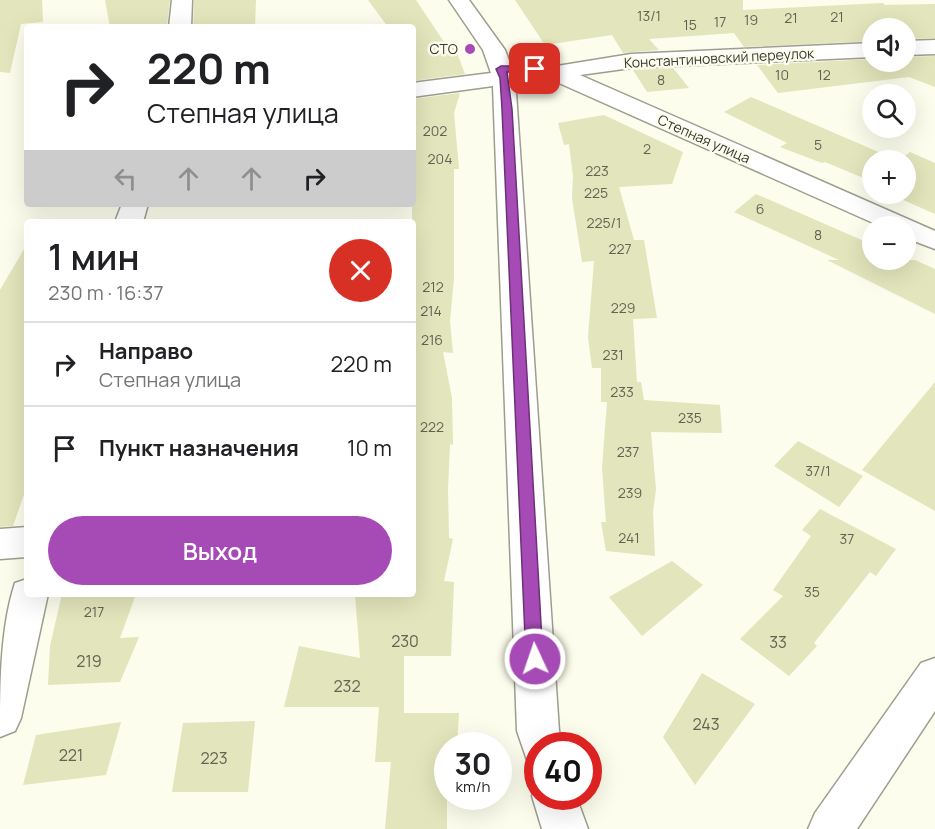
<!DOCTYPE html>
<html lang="ru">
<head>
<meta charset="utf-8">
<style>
	:root { --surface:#fff; --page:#f6f6f6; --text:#202124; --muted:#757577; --line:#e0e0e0; --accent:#a64bb6 }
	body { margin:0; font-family:Manrope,sans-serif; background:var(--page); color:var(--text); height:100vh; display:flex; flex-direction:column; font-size:22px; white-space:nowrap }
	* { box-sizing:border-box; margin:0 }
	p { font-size:20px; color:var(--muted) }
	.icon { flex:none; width:33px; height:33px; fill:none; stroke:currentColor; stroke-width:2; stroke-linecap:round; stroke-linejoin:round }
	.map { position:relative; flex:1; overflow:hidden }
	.drawer { position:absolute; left:24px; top:219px; width:392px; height:378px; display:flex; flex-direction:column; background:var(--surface); border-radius:6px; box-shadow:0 6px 24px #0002 }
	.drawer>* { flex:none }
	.guide { position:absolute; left:24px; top:24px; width:392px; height:183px; border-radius:6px; box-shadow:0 6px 24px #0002; background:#fff; color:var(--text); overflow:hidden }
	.fabs { position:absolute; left:862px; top:18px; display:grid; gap:12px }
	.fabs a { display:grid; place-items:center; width:54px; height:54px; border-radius:50%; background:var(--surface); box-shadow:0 6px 24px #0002; font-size:30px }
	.speed { position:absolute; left:434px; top:732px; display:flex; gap:12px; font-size:30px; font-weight:700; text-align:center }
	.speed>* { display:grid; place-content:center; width:78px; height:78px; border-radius:50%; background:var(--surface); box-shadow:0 6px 24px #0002; line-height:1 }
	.speed small { font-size:15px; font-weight:400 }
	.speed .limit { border:9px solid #d22; background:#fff; color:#111 }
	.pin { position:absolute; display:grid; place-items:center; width:51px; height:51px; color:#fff; margin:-26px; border-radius:12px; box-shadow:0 3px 9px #0006 }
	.me { position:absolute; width:66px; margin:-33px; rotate:357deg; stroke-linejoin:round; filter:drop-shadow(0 0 4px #0008) }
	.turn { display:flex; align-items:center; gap:21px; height:126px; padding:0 24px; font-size:27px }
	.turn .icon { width:78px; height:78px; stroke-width:2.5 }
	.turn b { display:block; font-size:42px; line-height:51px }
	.lanes { display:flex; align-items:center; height:57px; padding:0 24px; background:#0003; justify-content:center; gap:30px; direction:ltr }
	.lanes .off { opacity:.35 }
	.round { display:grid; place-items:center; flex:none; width:63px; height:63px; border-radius:32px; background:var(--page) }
	.head { display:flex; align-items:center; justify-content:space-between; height:102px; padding:0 24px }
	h1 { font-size:36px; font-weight:600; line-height:45px }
	.action { display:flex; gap:12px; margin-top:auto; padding:12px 24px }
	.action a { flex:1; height:69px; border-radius:36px; background:var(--accent); color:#fff; font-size:24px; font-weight:600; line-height:69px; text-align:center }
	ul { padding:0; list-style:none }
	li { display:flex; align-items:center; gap:18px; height:84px; padding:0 24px; border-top:2px solid var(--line) }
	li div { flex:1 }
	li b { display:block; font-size:22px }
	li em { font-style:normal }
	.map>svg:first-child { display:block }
	.building { fill:#e3e5bc }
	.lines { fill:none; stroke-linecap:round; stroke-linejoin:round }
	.minor-casing { stroke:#9d9e8e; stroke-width:3 }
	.minor { fill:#fff; fill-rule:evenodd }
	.route { fill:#a64bb6; stroke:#6c3176; stroke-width:1.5 }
	.poi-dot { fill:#a64bb6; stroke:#fcfdec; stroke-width:2 }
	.labels { text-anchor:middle; stroke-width:5; stroke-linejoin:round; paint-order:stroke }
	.number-label { font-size:14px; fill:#636354 }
	.far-poi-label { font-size:14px; fill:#383832; stroke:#fcfdec; text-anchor:end }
	.far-street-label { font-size:14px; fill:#383832; stroke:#fcfdec }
	.near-number-label { font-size:16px; fill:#636354 }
</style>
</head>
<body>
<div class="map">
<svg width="935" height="829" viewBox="0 0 935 829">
	<rect width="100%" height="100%" fill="#fcfdec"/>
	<g class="building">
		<polygon points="0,0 42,0 43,22 21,24 10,73 0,72"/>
		<polygon points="105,0 170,0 167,25 110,27"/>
		<polygon points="194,0 256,0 255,27 193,27"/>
		<polygon points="368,0 416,0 446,45 454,45 465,74 412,81 412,27 388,27"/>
		<polygon points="515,0 743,0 743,10 883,3 885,5 935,4 935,38 906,39 906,28 873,28 873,41 744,47 734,33 649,39 659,50 623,53 612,35 545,45"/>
		<polygon points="935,56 935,87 909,77 778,93 757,65 873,59 873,62 906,62 906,57"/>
		<polygon points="673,68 689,88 647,92 633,70"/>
		<polygon points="460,93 454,113 459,169 454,169 454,278 450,321 453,353 443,352 452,398 453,445 450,444 448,489 449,538 453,539 444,581 454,582 451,656 404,656 404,713 459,713 457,746 447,746 447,829 385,829 391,762 375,762 379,707 284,707 299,646 360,658 355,594 412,594 412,144 416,108 412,108 412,99"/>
		<polygon points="751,97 897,160 873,160 873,182 825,162 822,163 780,147 787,143 724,112"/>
		<polygon points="604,115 683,152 672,184 619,187 634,240 644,240 657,318 633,319 637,382 641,382 644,400 720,405 722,433 651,432 656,489 653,512 655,556 606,551 601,522 606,522 602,468 607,402 601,402 601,368 592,368 588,337 594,261 582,262 572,198 573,176 569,144 564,145 558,123"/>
		<polygon points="910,152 935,163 935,214 901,199 905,196 898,194 906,194 906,160 900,160"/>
		<polygon points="756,194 873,245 873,260 915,260 935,269 935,314 827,260 839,260 734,212"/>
		<polygon points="27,244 27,486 13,526 0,527 0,290"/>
		<polygon points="935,382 935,511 862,470"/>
		<polygon points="798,441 863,476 839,507 774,466"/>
		<polygon points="820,509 896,549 876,576 870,572 814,643 817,646 789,676 740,639 783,596 773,590 811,536 802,530"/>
		<polygon points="672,561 703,585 642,636 609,597"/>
		<polygon points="62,594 136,594 120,638 139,637 120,682 48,685 50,646"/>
		<polygon points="702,673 755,704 695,785 663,737"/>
		<polygon points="255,721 248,792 172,792 183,723"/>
		<polygon points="121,722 106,775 23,785 36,735"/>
	</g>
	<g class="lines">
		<g class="minor-casing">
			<g id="minor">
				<polygon points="172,0 192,0 191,27 169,27"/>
				<polygon points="449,0 469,0 505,50 510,63 557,66 631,54 873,43 873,57 631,68 580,75 935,231 935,249 906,238 906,226 880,226 550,79 515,77 559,731 563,746 537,746 537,764 527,760 517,731 493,86 412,97 412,83 491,73 483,50"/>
				<polygon points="935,40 935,54 906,55 906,41"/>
				<polygon points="122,204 148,204 143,222 115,222"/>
				<polygon points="27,527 27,557 0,559 0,529"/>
				<path d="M 27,579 L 27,594 L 48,594 L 21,718 L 15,731 L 0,737 C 0,686 0,629 15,583 Z"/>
				<polygon points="935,658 935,711 857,829 808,829 815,813 921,663"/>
				<polygon points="537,784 537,796 576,796 588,829 542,829 532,796"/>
			</g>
		</g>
		<use href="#minor" class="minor"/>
	</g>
	<polygon class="route" points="501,66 535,66 540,69 535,72 507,72 512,109 543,659 540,664 535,666 529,664 526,659 502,109 500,78 496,69"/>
	<circle class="poi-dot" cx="470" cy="49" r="6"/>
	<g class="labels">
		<g class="number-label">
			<text x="649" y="21">13/1</text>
			<text x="837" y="22">21</text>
			<text x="791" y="23">21</text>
			<text x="751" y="25">19</text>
			<text x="720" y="27">17</text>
			<text x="690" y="30">15</text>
			<text x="782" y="80">10</text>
			<text x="824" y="80">12</text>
			<text x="661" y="85">8</text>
			<text x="435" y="136">202</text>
			<text x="818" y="150">5</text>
			<text x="647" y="154">2</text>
			<text x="440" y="164">204</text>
			<text x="597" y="176">223</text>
			<text x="596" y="198">225</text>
			<text x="760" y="214">6</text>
			<text x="604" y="228">225/1</text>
			<text x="818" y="240">8</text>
			<text x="620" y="254">227</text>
			<text x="433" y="292">212</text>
			<text x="623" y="313">229</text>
			<text x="431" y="316">214</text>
			<text x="432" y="345">216</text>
			<text x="613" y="360">231</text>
			<text x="622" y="397">233</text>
			<text x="690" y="423">235</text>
			<text x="432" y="432">222</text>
			<text x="628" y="457">237</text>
			<text x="818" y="476">37/1</text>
			<text x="630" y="498">239</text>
			<text x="629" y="543">241</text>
			<text x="847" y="544">37</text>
			<text x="812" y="597">35</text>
			<text x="94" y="617">217</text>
		</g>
		<g class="far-poi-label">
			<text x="458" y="54">СТО</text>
		</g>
		<g class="far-street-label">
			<text transform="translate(719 58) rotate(-3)" y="5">Константиновский переулок</text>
			<text transform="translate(704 139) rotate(24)" y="5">Степная улица</text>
		</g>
		<g class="near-number-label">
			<text x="405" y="647">230</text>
			<text x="778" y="648">33</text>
			<text x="89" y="667">219</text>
			<text x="347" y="692">232</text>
			<text x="706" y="730">243</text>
			<text x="71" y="761">221</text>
			<text x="214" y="764">223</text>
		</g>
	</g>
</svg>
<div class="fabs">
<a><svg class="icon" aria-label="sound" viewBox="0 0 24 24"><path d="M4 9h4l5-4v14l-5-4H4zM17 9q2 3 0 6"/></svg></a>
<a><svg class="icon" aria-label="search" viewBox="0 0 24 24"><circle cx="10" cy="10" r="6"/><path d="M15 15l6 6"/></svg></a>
<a>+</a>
<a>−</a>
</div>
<div class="speed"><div>30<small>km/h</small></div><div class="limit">40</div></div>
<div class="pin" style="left:535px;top:69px;background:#d93025"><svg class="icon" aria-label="arrive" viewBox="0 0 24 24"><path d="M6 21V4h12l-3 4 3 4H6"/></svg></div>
<svg class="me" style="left:535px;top:659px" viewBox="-20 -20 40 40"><circle r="17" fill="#a64bb6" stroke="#fff" stroke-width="3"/><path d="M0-11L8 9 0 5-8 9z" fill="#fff"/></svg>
<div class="guide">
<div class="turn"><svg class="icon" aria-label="right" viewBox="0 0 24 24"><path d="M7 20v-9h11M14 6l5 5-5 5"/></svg><div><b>220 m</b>Степная улица</div></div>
<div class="lanes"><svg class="icon off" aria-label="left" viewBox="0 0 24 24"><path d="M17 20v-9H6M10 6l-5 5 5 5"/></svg><svg class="icon off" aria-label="ahead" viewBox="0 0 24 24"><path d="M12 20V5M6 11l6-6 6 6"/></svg><svg class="icon off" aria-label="ahead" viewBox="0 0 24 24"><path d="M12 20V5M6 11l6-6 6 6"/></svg><svg class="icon" aria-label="right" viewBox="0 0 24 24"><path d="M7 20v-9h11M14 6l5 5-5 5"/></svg></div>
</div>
<section class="drawer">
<div class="head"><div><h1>1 мин</h1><p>230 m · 16:37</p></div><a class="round" style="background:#d93025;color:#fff"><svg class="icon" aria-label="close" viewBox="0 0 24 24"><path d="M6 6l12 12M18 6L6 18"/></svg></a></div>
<ul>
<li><svg class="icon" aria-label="right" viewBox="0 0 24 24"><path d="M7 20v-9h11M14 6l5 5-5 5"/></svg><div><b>Направо</b><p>Степная улица</p></div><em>220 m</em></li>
<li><svg class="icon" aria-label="arrive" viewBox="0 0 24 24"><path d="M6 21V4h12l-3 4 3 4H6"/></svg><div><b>Пункт назначения</b></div><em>10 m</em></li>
</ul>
<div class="action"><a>Выход</a></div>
</section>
</div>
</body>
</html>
